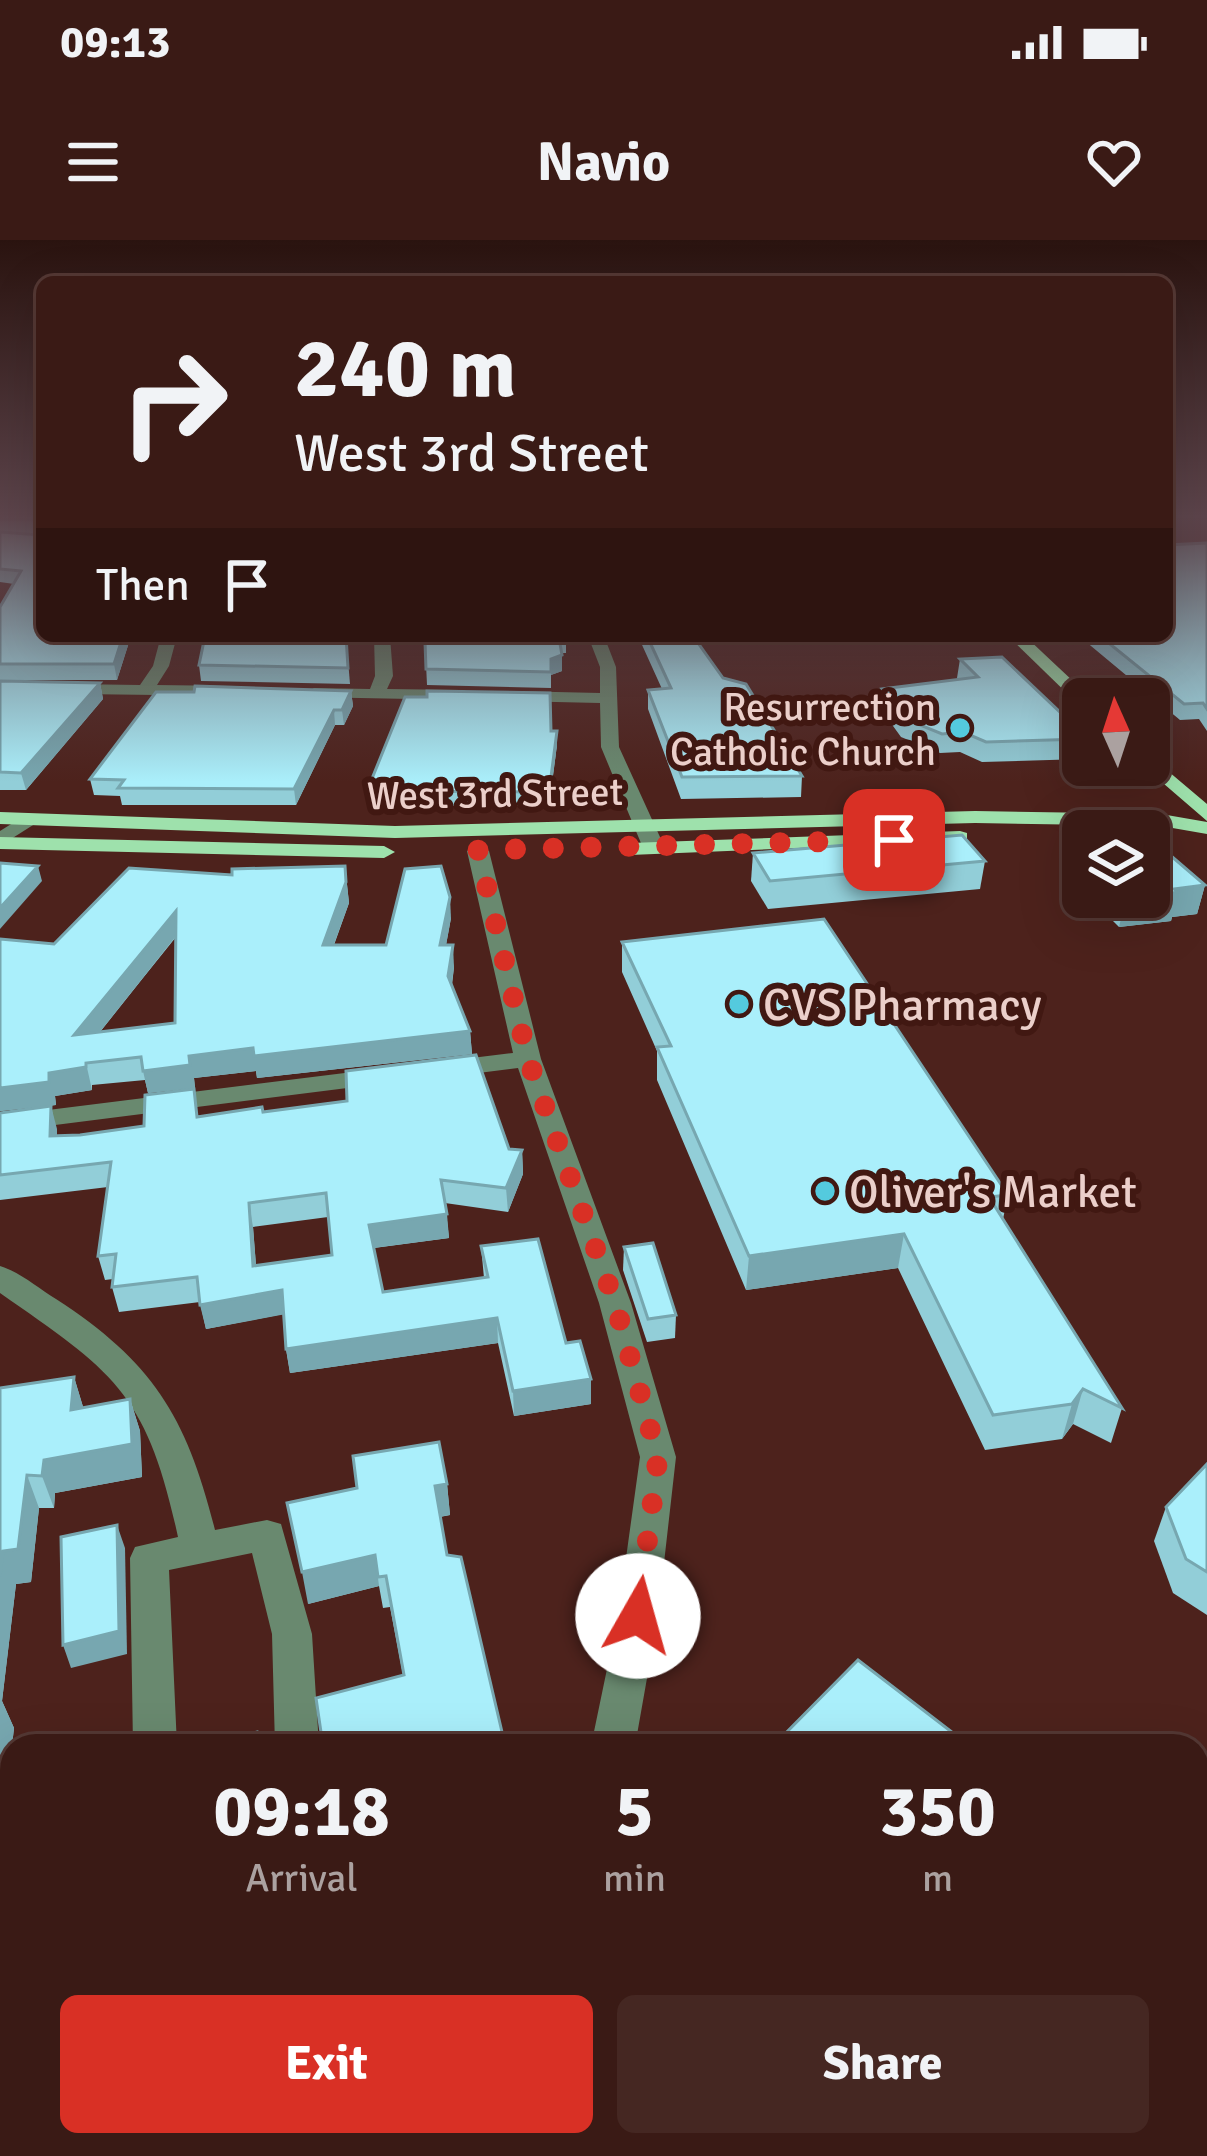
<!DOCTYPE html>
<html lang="en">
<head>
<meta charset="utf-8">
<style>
	:root { --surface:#3a1a15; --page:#452722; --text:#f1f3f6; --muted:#aba1a0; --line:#543834; --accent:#d93025 }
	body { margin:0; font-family:Signika,sans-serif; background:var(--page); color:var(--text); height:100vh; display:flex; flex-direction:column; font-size:45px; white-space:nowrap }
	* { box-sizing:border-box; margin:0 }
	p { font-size:39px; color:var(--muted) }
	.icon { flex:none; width:66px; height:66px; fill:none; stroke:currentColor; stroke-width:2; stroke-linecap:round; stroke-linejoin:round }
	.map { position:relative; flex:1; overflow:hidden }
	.sheet { position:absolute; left:0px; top:1494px; width:1209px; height:423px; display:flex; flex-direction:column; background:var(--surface); border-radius:36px 36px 0 0; box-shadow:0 12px 48px #0002,0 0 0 3px var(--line) }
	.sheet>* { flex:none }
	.banner { position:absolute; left:36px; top:36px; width:1137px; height:366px; border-radius:18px; box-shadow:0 12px 48px #0002,0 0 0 3px var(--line); background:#3a1a15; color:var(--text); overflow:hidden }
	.needle { width:78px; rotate:357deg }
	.tools { position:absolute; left:1062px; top:438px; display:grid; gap:24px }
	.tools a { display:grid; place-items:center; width:108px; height:108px; border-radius:18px; background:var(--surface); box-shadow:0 12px 48px #0002,0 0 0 3px var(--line); font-size:60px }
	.pin { position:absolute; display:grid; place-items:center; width:102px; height:102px; color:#fff; margin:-51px; border-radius:24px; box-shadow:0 6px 18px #0006 }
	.me { position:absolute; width:132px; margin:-66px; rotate:7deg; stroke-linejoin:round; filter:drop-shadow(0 0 9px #0008) }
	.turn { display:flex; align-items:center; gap:42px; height:252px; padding:0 60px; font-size:54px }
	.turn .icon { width:156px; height:156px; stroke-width:2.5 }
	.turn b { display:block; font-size:84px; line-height:102px }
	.then { display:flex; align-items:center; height:114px; padding:0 60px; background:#0003; gap:24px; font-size:45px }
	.eta { display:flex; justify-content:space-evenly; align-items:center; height:204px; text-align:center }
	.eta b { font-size:72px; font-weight:700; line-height:84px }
	.primary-button { display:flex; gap:24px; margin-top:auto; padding:24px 60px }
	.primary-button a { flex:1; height:138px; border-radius:18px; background:var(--accent); color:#fff; font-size:48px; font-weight:700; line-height:138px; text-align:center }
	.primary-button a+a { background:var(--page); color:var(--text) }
	.status { display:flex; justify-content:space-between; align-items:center; height:84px; padding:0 60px; background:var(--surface); direction:ltr }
	.status svg { height:33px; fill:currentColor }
	header { display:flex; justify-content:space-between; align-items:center; height:156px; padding:0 60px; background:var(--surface); font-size:54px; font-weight:700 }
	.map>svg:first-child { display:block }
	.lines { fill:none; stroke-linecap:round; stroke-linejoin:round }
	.minor { fill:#69896f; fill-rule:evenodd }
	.major { fill:#9ee1ac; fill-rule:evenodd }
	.wall { fill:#92ced8; fill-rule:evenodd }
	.shaded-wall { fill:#77a7b0 }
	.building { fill:#aaeffb; stroke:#77a7b0; stroke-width:3; fill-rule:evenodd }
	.route { stroke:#d93025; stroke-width:21; stroke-dasharray:0 37.8 }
	.poi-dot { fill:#54cade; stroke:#411812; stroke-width:4.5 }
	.labels { text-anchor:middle; stroke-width:12; stroke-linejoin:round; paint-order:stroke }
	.far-poi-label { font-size:39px; fill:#ebcfca; stroke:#411812; text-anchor:end }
	.far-street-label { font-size:39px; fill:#ebcfca; stroke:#411812 }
	.poi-label { font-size:45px; fill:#ebcfca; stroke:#411812; text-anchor:start }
</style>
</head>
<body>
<div class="status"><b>09:13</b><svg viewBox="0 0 49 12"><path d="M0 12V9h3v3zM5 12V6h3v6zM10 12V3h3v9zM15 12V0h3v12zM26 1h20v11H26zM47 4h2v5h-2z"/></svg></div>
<header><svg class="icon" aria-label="menu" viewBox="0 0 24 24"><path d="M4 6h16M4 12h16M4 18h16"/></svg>Navio<svg class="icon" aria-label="heart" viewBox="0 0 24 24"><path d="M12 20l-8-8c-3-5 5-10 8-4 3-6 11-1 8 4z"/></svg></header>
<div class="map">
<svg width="1207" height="1916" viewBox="0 0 1207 1916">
	<rect width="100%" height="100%" fill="#4d221c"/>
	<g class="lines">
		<g class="minor">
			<polygon points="161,396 177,396 169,426 157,445 236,446 245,451 236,456 0,453 0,443 140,445 153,426"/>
			<polygon points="374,396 390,396 393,436 387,449 464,450 473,455 464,460 308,457 305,453 314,448 370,449 375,436"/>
			<polygon points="588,396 604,396 616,427 619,507 665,608 662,613 643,608 601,507 600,463 512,461 503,456 512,451 600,453 600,427"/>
			<polygon points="24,576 41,580 0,606 0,591"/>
			<polygon points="478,605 489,611 541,819 631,1063 676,1217 658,1376 635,1506 591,1506 618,1376 640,1217 599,1063 518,828 439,838 426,830 439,822 513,813 467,611"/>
			<polygon points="385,828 398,836 395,842 0,892 0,876"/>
			<path d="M 0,1026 C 20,1032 38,1048 56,1059 C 153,1122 187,1177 215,1290 L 267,1280 L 281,1284 L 312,1394 L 319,1506 L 275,1506 L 272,1394 L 252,1313 L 169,1330 L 177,1506 L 133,1506 L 130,1318 L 135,1307 L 178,1297 C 147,1153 115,1133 0,1053 Z"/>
			<polygon points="12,1879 12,1905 49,1905 44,1916 0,1916 0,1880"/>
		</g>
		<g class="major">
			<polygon points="1008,396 1025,396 1092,459 1077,463"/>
			<polygon points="1149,515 1207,564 1207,581 1142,525 1149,525"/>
			<polygon points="975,571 1161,574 1207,582 1207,594 1161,586 975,583 395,598 0,584 0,572 395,586"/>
			<polygon points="960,591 967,593 967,601 630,615 619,609 630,603"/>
			<polygon points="0,597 384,606 395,612 384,618 0,609"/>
		</g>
	</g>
	<g class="wall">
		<polygon points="0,274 42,274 131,396 117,440 0,440 0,367 14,344 0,342"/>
		<polygon points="1207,303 1207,491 1199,479 1180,480 1079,396 1167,396"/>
		<polygon points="346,396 350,444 201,441 199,425"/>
		<polygon points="638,396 923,396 699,404 723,438 802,536 801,557 681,559 648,469 648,450 662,449"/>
		<polygon points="566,398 566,413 561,413 562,431 551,435 551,448 427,445 425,402"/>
		<polygon points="960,419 1083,494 1083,519 982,522 960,512 940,513 901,497 880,468 882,449 959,440 957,438"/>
		<polygon points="0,441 100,443 103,459 26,550 0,550"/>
		<polygon points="351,451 353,466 344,485 335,485 296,565 122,565 120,556 94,555 90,539"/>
		<polygon points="427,457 551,491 557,505 549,566 369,566 367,551"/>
		<polygon points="753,613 985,621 980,649 768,669 751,641"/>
		<polygon points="1082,616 1083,616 1083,651 1076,644"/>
		<path d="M 345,626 L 349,663 L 334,705 L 386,705 L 451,678 L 446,705 L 454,727 L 452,745 L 470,791 L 472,814 L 257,838 L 256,831 L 194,838 L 195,848 L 148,853 L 145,840 L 92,845 L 92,850 L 55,856 L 56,865 L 0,871 L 0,699 L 54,704 L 232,635 ZM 176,697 L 175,783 L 100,792 L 143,738 Z"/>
		<polygon points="1205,645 1197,674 1172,677 1171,681 1119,687 1089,657 1149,657"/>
		<polygon points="622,702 1008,955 1003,979 1122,1168 1111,1203 1073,1184 1062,1199 985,1210 898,1028 746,1050 657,840 657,811 622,732"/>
		<path d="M 51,866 L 57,896 L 80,895 L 199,877 L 263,872 L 522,910 L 523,934 L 508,972 L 445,963 L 449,998 L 374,1008 L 383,1052 L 484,1038 L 481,1006 L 566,1103 L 591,1164 L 514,1176 L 498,1103 L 290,1133 L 286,1109 L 283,1074 L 206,1089 L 200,1062 L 119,1072 L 112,1047 L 113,1039 L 105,1040 L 98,1016 L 108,947 L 0,960 L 0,873 ZM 328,977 L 332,1015 L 256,1026 L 253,987 Z"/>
		<polygon points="624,1007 676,1075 675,1098 647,1102 623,1030"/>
		<polygon points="74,1137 83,1167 130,1159 140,1191 142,1237 55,1253 54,1268 39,1268 31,1342 16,1344 2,1461 14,1488 9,1532 12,1531 12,1833 0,1837 0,1148"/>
		<polygon points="1207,1224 1207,1375 1173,1353 1154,1301 1166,1267"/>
		<polygon points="447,1244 450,1275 440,1277 447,1315 502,1492 503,1506 323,1506 403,1435 390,1367 383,1368 379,1346 308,1364"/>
	</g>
	<g class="shaded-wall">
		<polygon points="123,396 131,396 117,440 114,424"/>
		<polygon points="562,415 562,431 551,435 551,419"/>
		<polygon points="100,443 103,459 26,550 21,533"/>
		<polygon points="351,451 353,466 344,485 342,470"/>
		<polygon points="334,470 335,485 296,565 294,549"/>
		<polygon points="557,491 557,505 549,566 549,552"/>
		<polygon points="38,626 42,641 0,689 0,668"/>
		<polygon points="345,626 349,663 326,726 323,705"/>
		<polygon points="1205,645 1197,674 1172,677 1171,681 1119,687 1126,658 1149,657 1174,649"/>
		<polygon points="450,657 451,678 442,727 440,705"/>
		<polygon points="176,671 180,691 80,817 74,795"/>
		<polygon points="453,705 454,727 450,758 448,736"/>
		<polygon points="470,791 472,814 257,838 256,831 194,838 195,848 148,853 143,831 189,816 253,808"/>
		<polygon points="86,823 92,850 55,856 56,865 0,871 0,848"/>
		<polygon points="51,866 57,889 57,920 50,896"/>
		<polygon points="522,910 523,934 508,972 506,948"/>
		<polygon points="249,963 253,987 258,1050 253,1026"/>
		<polygon points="447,974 449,998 373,1008 369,985"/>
		<polygon points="904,994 898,1028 746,1050 749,1016"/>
		<polygon points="282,1050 286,1074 206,1089 200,1065"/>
		<polygon points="497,1078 498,1103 290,1133 286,1109"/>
		<polygon points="74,1137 84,1170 71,1170"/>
		<polygon points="591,1139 591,1164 514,1176 513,1151"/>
		<polygon points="1083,1149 1073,1184 1062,1199 1072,1164"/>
		<polygon points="130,1159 140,1191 142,1237 55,1253 54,1268 42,1236 44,1220"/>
		<polygon points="27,1235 39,1268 31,1342 16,1344 2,1461 14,1488 5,1568 0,1557 0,1336 3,1311"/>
		<polygon points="447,1244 450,1275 438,1277 435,1246"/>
		<polygon points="117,1285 125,1308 127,1414 71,1428 63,1405"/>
		<polygon points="375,1315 379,1346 308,1364 302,1332"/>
		<polygon points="502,1492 503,1506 492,1506 492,1499"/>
		<polygon points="12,1799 12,1833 0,1837 0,1803"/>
		<polygon points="868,1905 882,1905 874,1916 860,1916"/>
	</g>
	<g class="building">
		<polygon points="0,274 42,274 42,280 0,279"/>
		<polygon points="42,281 42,396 123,396 114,424 0,424 0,367 21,331 0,329 0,292 39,295"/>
		<polygon points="1207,303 1207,469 1203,463 1184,464 1100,396 1167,396 1167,305"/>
		<polygon points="205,396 346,396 348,428 199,425"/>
		<polygon points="428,396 565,396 566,398 559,398 562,415 551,419 551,432 426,429 425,402"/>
		<polygon points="647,396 693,396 723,438 746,444 802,536 682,537 648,450 671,448"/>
		<polygon points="1002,417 1083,494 1083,499 986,502 963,492 942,494 903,478 882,449 978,437 960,419"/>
		<polygon points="0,441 100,443 21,533 0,532"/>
		<polygon points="195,446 351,451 342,470 334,470 294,549 118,548 124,540 90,539 156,452 194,452"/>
		<polygon points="427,451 550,453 551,491 557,491 549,552 367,551 405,457 427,457"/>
		<polygon points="962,595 985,621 770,641 753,613"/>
		<polygon points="1156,603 1205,645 1174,649 1178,652 1149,656 1149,604"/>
		<polygon points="0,623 38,626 0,668"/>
		<path d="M 345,626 L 346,642 L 323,705 L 386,705 L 405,629 L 441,626 L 450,657 L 440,705 L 453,705 L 448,736 L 470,791 L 254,816 L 253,808 L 189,816 L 190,825 L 143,831 L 141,817 L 86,823 L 86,827 L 49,833 L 49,842 L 0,848 L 0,699 L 54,704 L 129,628 L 232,635 L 232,629 ZM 176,671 L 175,783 L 74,795 Z"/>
		<polygon points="824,679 1008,955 989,957 1122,1168 1083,1149 1072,1164 993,1175 904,994 749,1016 657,807 671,806 622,702"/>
		<path d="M 476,815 L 509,909 L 522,910 L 506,948 L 441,940 L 447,974 L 369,985 L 383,1052 L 488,1037 L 481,1006 L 538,999 L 566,1103 L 580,1101 L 591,1139 L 513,1151 L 497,1078 L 286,1109 L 282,1050 L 200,1065 L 197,1037 L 112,1047 L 116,1014 L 98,1016 L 111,922 L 0,935 L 0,873 L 51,866 L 50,896 L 80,895 L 144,886 L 145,855 L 194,849 L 197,877 L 262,867 L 263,872 L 347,861 L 346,831 ZM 326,953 L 332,1015 L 253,1026 L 249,963 Z"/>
		<polygon points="653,1003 676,1075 648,1079 624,1007"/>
		<polygon points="74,1137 71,1170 130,1159 132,1204 44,1220 42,1236 27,1235 18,1309 3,1311 0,1336 0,1148"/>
		<polygon points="439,1202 447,1244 435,1246 447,1315 461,1317 502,1492 492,1499 493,1506 323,1506 316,1458 404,1435 386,1336 378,1337 375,1315 302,1332 287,1263 357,1248 353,1216"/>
		<polygon points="1207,1224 1207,1332 1186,1319 1166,1267"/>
		<polygon points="117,1285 119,1391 63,1405 61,1297"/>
		<polygon points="858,1420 970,1506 773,1506"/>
		<polygon points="257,1492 259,1506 196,1506"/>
		<polygon points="12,1531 12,1799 0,1803 0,1534"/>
		<polygon points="628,1905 868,1905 860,1916 619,1916"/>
	</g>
	<linearGradient id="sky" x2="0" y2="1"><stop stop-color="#2a130f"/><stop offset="0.51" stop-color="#5c444b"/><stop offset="1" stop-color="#5c444b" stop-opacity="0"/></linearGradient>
	<rect width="1207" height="542" fill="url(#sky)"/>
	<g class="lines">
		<polyline class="route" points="638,1376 658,1217 615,1063 528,819 478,610 894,600"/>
	</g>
	<g class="poi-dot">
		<circle cx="960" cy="488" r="12"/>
		<circle cx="739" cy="764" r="12"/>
		<circle cx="825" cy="951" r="12"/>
	</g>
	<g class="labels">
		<g class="far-poi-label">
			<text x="936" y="480">Resurrection<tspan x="936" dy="45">Catholic Church</tspan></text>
		</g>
		<g class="far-street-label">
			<text transform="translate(495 553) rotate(-1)" y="14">West 3rd Street</text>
		</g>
		<g class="poi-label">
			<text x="763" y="780">CVS Pharmacy</text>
			<text x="849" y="967">Oliver's Market</text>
		</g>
	</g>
</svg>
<div class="tools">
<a><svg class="needle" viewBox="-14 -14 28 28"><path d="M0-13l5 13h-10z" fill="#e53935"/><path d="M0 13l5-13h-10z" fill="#aba1a0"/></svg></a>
<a><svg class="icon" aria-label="layers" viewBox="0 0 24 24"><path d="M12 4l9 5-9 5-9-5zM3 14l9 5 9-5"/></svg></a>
</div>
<div class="pin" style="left:894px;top:600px;background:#d93025"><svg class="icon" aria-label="arrive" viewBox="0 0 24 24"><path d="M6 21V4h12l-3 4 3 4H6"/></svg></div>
<svg class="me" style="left:638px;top:1376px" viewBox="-20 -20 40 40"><circle r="19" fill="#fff"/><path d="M0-13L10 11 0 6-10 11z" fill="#d93025"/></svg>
<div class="banner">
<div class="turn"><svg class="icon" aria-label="right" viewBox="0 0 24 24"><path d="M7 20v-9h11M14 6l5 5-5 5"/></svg><div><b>240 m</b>West 3rd Street</div></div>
<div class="then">Then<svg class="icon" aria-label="arrive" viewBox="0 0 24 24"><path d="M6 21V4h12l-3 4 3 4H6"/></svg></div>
</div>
<section class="sheet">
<div class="eta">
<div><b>09:18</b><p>Arrival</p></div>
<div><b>5</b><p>min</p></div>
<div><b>350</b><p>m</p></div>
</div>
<div class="primary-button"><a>Exit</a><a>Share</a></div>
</section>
</div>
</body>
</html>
